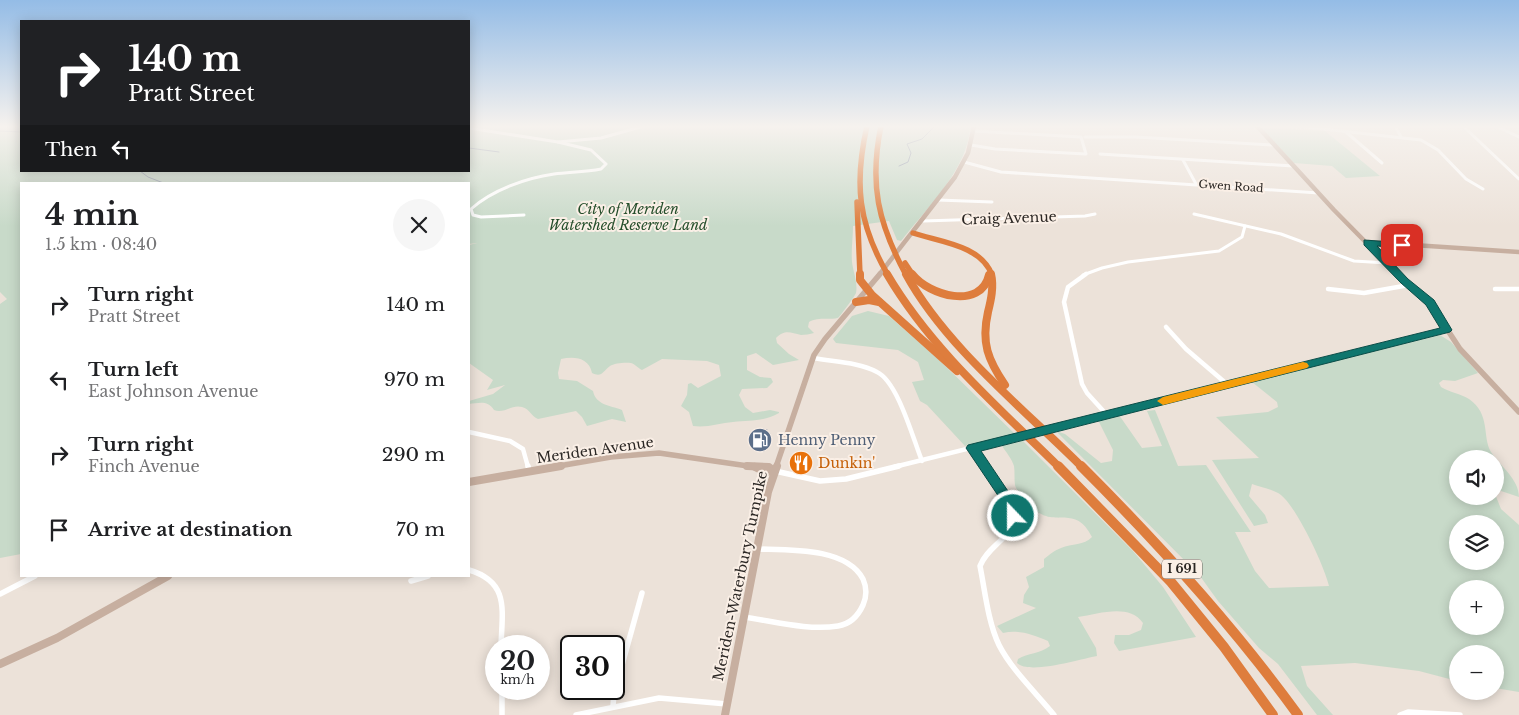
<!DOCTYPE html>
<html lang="en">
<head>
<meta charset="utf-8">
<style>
	:root { --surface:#fff; --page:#f6f6f6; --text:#202124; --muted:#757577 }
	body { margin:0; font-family:"Libre Baskerville",serif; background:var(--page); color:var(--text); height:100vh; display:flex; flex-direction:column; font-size:19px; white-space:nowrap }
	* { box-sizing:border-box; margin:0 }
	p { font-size:16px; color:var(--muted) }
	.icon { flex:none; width:28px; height:28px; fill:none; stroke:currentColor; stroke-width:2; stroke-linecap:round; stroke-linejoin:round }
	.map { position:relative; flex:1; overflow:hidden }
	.details { position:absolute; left:20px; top:182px; width:450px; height:395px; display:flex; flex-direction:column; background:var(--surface); border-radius:0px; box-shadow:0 2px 12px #0003 }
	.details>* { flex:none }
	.banner { position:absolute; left:20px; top:20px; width:450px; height:152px; border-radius:0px; box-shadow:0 2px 12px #0003; background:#202124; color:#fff; overflow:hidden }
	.controls { position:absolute; left:1449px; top:450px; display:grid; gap:10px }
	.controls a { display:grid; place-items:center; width:55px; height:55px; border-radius:50%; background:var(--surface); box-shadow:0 2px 12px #0003; font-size:25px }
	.speed { position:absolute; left:485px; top:635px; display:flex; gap:10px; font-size:25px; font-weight:700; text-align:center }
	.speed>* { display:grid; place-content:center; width:65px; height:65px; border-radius:50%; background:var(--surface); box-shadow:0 2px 12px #0003; line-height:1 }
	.speed small { font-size:12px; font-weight:400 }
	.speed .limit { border:2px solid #111; border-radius:8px; background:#fff; color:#111 }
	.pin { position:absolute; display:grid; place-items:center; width:42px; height:42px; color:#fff; margin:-21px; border-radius:10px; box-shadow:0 2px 8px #0006 }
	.me { position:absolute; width:55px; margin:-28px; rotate:338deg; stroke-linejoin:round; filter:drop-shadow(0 0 4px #0008) }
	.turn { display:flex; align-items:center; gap:18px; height:105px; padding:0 25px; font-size:22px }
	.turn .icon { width:65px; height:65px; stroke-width:2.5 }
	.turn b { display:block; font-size:35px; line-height:42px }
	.then { display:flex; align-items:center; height:48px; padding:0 25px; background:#0003; gap:10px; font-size:19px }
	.round { display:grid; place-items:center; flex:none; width:52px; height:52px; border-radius:26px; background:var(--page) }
	.summary { display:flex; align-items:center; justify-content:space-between; height:85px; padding:0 25px }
	h1 { font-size:30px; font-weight:700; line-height:38px }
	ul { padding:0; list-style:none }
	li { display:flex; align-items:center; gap:15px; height:75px; padding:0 25px }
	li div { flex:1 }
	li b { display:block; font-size:19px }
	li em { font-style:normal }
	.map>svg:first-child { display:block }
	.green { fill:#c8dac9; fill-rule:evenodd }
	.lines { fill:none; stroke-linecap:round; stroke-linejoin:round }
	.stream { stroke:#8d98aa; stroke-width:1 }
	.street-far2 { stroke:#fff; stroke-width:3 }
	.street-far1 { stroke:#fff; stroke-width:4.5 }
	.street { stroke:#fff; stroke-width:5.5 }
	.secondary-far2 { stroke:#c7afa0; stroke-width:4.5 }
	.secondary-far1 { stroke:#c7afa0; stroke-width:5.5 }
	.secondary { stroke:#c7afa0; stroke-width:8 }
	.highway-far2 { stroke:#de7d3d; stroke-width:5.5 }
	.highway-far1 { stroke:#de7d3d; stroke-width:8 }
	.highway { stroke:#de7d3d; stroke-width:10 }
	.route { fill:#0f766e; stroke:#0a4d48 }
	.slow { fill:#f59e0b }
	.labels { text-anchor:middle; stroke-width:4; stroke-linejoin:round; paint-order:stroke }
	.far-street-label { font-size:11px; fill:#2b2724; stroke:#faefe6 }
	.shield { fill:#faefe6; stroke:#69635e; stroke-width:1 }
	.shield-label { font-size:12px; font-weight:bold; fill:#2b2724 }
	.park-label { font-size:14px; font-style:italic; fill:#254e2b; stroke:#faefe6 }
	.street-label { font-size:14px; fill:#2b2724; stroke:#faefe6 }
	.service-label { font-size:14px; fill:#4e5e75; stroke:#faefe6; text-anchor:start }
	.food-label { font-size:14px; fill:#c56008; stroke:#faefe6; text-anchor:start }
</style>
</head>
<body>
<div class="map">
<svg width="1519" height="715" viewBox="0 0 1519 715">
	<rect width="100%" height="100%" fill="#ece2d9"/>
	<g class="green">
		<path d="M 0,126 L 21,126 L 21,171 L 469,171 L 469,126 L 970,126 C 969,168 926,209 901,241 L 897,240 L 889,221 L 853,226 C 853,238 851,250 852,262 C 853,271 858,283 856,293 C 855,296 840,316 839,317 C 835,321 818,316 809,322 L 808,327 L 814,333 C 810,334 805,335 801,335 C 791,333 785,329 776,338 L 777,343 L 789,354 L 799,360 L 773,365 L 756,353 L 747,356 L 747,370 L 760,377 L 771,378 L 773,382 L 767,388 L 742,389 L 739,395 L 745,407 L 753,413 L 770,410 L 779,412 L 779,413 C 763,422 750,420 733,422 C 720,423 707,428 693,426 L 689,412 L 681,406 L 687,395 L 688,384 L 691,383 L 698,388 L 721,376 L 719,365 L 707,361 L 662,359 L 642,370 C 638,368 635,364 631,363 C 626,362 614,363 610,366 C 603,371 602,378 592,373 C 589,358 575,356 561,359 L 558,373 L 559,379 L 577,381 L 593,391 C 596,405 609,405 622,410 L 626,422 L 612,419 L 587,426 L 582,417 L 576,411 L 538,419 C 531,416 530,409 522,407 C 512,404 504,414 494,410 C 488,400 479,403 469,404 L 469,401 L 493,394 L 505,385 L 487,390 L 493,380 L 469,363 L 469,245 L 477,243 L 469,244 L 469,184 L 21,184 L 21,554 L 0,558 L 0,304 L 7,299 L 0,292 Z"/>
		<polygon points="1261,128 1325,131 1380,176 1346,178 1332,166 1294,163"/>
		<polygon points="868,311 889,316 937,358 1016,435 965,446 927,405 920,401 912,382 924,380 918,362 898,350 836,343 833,339 852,316"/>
		<path d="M 1440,335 L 1451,342 L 1478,373 L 1455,381 L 1443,380 L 1439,383 L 1441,387 C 1449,392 1461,394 1469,399 C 1491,414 1482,437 1491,452 C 1500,466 1519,479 1519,497 L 1495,489 L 1495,459 L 1458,459 L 1458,496 L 1495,496 L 1495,494 L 1501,509 L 1519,525 L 1519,692 L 1495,688 L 1495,654 L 1458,654 L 1457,681 L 1419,671 L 1355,663 L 1301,666 L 1307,686 L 1333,715 L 1317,715 L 1278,664 L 1259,648 L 1218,601 L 1200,576 L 1056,431 L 1065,434 L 1101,463 L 1112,461 L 1113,450 L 1098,420 L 1119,415 L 1142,448 L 1162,446 L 1147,411 L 1155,410 L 1178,466 L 1206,465 L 1251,532 L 1235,532 L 1255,571 L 1269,588 L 1329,586 C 1324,565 1297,508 1281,495 C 1273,489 1260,487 1252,484 L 1249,496 L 1265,515 L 1268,523 L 1254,526 L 1212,460 L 1259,458 L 1216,417 L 1268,412 L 1278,407 L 1277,402 L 1252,382 ZM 1458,524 L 1495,524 L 1495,561 L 1458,561 ZM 1458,589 L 1495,589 L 1495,626 L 1458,626 Z"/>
		<path d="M 1022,440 L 1133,551 L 1163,587 L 1196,637 L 1119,651 L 1114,643 L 1115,635 L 1129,635 L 1141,630 L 1143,623 C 1129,603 1099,614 1078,617 L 1096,648 L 1097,656 C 1081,659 1029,675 1017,663 L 1018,659 C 1028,653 1040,654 1050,646 L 1048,641 C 1033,635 1019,629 1003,633 L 997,626 L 1036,608 L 1023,603 L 1024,595 L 1029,587 L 1026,577 L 1044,567 L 1044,559 C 1049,555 1055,550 1061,548 C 1072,543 1084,546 1092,537 C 1075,503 1056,529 1034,509 C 1028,504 1017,493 1015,485 C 1014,479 1015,472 1014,466 C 1012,459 1006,452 1002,446 Z"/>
	</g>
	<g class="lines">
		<g class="stream">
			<polyline points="0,131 21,132"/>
			<polyline points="469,148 499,152"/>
			<polyline points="899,166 908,162 911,153 907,144 922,139 935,126"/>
			<polyline points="140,171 148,177 166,184"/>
		</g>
		<g class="street-far2">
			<polyline points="1235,126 1258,127"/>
			<polyline points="1257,126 1306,127 1421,140 1438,150 1466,179 1483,189"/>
			<polyline points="1395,126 1401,137"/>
			<polyline points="1463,126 1519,179"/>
			<polyline points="1468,126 1510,126"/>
			<polyline points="469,128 558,142 601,138 644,126"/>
			<polyline points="1500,128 1519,137"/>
			<polyline points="1346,132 1382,163"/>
			<polyline points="1085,137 1136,137 1274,145"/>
			<polyline points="971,145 995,149 1086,154 1081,137 974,131"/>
			<polyline points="1100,154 1293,166"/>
			<polyline points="1183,160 1196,184"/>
			<polyline points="964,162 1001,172 1319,193"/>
			<polyline points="938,200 992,202"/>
			<polyline points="1194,214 1281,234 1354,261 1387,263"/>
			<path d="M 524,215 L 481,217 L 473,215 L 471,209 C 492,190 526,178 554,174 C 570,172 585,172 601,169 L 606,164 L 591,150 L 558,142"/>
			<polyline points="923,221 1085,216 1095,214"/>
			<polyline points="1083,275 1102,268 1128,262 1219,251 1242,237 1245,226"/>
		</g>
		<g class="street-far1">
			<polyline points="1086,274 1068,287 1064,302 1082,384 1087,393 1107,415"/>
			<polyline points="1328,289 1364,293 1409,285"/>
			<polyline points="1495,289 1519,289"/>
			<polyline points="1166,327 1186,349 1228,385"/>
			<path d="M 813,358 C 834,362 858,362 877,372 C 898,382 913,439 922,461"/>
			<polyline points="469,432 510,441 523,449 528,467"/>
			<polyline points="973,449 987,467"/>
			<polyline points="894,467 1446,330"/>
		</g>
		<g class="street">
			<polyline points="528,466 529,471"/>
			<path d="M 986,466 C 999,484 1023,514 1005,536 C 996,546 985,553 980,566 C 985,591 988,622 999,645 C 1011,669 1037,694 1054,715"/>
			<polyline points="775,471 820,481 846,479 899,466"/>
			<path d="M 469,570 C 510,582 502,611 501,646"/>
			<polyline points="411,581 428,576"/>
			<polyline points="0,594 35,576"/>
			<path d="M 743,617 C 773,621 808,631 838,626 C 851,624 858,616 863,605 C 867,596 867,588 863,579 C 846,547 788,550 757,549"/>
			<polyline points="502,689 502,715"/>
			<polyline points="613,706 614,694 642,593"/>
			<polyline points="576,715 659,698 727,704"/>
			<polyline points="1400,715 1408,712 1460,715"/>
		</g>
		<g class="secondary-far2">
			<polyline points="1257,126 1334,210 1398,275"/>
			<polyline points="1368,242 1519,252"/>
			<polyline points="879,275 955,177 968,153 974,126"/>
		</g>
		<g class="secondary-far1">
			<polyline points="1397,274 1430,303 1460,349 1519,412"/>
			<polyline points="553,467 611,457 659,453 755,467 769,467"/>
			<polyline points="776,467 814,355 825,339 880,274"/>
		</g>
		<g class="secondary">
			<polyline points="747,466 769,467 774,471"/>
			<polyline points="755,467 765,472 774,471"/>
			<polyline points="469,482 561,466"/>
			<polyline points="0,664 57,638 168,576"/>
			<polyline points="725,715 768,492 777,466"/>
		</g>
		<g class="highway-far2">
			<path d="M 867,126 C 854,183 858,224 888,275"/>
			<path d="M 881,126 C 869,184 878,223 906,275"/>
			<polyline points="857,202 860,275"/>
			<path d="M 913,233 C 940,242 981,245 992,275"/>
			<polyline points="905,263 913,275"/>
		</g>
		<g class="highway-far1">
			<polyline points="860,274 860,280 872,295 957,371"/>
			<path d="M 887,274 C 931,349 998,407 1059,467"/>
			<path d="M 906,274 C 945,346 1024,409 1082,467"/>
			<path d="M 912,274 C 929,296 981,310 989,275"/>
			<path d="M 991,274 C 994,287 991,300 988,312 C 981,343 988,360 1005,385"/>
			<polyline points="856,302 869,300 879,302"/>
		</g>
		<g class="highway">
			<polyline points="1058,466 1171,582 1224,647 1273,715"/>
			<path d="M 1081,466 C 1159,544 1233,625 1298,715"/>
		</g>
	</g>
	<linearGradient id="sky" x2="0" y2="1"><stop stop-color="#94bce6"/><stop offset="0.56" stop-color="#f6f2ee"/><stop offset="1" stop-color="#f6f2ee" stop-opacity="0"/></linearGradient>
	<rect width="1519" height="226" fill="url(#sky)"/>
	<polygon class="route" points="1364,240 1406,243 1406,247 1402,248 1377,246 1408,279 1434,300 1452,330 1450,332 981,451 1018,506 1020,516 1018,520 1013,522 1008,520 999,497 966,448 968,445 1440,328 1426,305 1401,283 1364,245"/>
	<polygon class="slow" points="1303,362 1307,363 1309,366 1307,368 1163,405 1157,401 1163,397"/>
	<defs>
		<g id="fuel-disc" transform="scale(1.25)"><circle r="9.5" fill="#5c6f8a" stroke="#faefe6"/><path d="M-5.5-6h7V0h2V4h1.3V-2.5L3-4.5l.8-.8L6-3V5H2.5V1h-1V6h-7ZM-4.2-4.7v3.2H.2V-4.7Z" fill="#fff"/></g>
		<g id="restaurant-disc" transform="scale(1.25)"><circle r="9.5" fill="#e8710a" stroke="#faefe6"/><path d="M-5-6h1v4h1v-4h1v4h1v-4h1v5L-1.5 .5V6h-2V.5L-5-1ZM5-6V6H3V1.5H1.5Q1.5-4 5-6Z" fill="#fff"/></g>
	</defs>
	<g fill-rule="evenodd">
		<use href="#fuel-disc" x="760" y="440"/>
		<use href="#restaurant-disc" x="801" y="463"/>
	</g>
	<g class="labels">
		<g class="far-street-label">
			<text transform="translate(1231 186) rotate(4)" y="4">Gwen Road</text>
		</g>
		<rect class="shield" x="1162" y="559.5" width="40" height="19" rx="4"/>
		<g class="shield-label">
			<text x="1182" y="573">I 691</text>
		</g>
		<g class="park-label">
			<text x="628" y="214">City of Meriden<tspan x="628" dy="16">Watershed Reserve Land</tspan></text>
		</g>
		<g class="street-label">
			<text transform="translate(1009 218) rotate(-2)" y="5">Craig Avenue</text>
			<text transform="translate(595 450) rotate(-8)" y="5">Meriden Avenue</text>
			<text transform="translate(740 576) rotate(-78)" y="5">Meriden-Waterbury Turnpike</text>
		</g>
		<g class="service-label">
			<text x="778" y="445">Henny Penny</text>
		</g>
		<g class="food-label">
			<text x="818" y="468">Dunkin'</text>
		</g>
	</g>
</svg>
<div class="controls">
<a><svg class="icon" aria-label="sound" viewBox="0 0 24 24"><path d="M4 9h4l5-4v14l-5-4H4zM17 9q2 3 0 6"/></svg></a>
<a><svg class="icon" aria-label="layers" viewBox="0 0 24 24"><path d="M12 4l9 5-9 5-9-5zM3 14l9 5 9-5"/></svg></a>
<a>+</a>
<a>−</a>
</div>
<div class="speed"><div>20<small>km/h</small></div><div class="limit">30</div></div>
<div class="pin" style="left:1402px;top:245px;background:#d93025"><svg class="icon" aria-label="arrive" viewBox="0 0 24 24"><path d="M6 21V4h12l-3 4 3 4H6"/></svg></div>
<svg class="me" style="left:1013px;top:516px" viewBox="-20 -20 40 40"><circle r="17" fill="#0f766e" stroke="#fff" stroke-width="3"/><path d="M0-11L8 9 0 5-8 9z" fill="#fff"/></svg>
<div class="banner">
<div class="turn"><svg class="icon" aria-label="right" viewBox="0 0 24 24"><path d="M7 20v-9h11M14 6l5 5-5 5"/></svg><div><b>140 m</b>Pratt Street</div></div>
<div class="then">Then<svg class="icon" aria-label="left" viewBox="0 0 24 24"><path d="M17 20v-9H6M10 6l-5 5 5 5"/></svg></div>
</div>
<section class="details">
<div class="summary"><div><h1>4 min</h1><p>1.5 km · 08:40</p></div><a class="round"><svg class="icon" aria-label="close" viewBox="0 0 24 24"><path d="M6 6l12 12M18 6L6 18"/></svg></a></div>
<ul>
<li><svg class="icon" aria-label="right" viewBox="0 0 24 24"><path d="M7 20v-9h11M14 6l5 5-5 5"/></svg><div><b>Turn right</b><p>Pratt Street</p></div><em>140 m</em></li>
<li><svg class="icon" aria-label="left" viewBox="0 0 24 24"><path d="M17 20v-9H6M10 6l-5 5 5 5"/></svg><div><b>Turn left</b><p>East Johnson Avenue</p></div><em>970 m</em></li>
<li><svg class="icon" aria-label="right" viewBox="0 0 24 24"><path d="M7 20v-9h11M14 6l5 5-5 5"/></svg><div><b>Turn right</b><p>Finch Avenue</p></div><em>290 m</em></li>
<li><svg class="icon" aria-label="arrive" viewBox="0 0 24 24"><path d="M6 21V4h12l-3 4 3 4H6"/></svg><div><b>Arrive at destination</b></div><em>70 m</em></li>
</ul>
</section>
</div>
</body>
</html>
